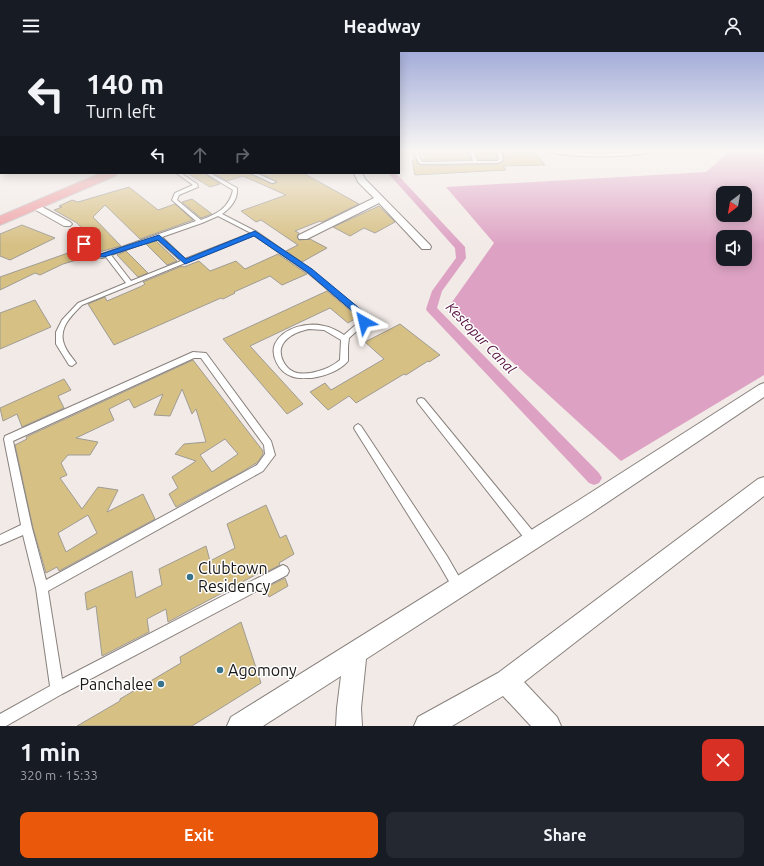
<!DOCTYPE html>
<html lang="en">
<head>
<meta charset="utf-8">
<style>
	:root { --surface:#171b24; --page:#242831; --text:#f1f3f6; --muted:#9ea1a6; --accent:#ea580c }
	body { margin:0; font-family:Ubuntu,sans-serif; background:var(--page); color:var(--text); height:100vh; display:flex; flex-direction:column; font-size:15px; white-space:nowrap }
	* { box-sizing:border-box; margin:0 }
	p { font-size:13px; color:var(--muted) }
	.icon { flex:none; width:22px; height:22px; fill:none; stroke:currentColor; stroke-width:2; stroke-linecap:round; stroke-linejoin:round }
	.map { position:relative; height:674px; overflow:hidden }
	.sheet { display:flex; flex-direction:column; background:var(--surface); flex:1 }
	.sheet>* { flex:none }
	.banner { position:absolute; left:0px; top:0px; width:400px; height:122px; box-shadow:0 2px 10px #0003; background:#171b24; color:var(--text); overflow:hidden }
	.needle { width:26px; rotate:211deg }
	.fabs { position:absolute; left:716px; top:134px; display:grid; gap:8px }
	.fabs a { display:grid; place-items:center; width:36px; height:36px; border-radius:8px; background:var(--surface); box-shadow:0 2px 10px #0003; font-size:20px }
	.pin { position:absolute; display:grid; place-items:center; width:34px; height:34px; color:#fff; margin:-17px; border-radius:8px; box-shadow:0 2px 6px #0006 }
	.me { position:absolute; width:44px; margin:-22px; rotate:323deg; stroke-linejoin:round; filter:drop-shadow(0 0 3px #0008) }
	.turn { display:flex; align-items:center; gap:14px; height:84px; padding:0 20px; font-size:18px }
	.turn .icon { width:52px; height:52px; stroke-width:2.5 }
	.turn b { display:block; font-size:28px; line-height:34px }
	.lanes { display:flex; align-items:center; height:38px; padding:0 20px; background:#0003; justify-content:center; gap:20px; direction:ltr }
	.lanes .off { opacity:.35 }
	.round { display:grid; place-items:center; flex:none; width:42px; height:42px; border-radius:8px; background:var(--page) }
	.head { display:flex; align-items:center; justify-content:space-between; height:68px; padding:0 20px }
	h1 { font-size:24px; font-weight:700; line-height:30px }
	.button { display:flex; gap:8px; margin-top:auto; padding:8px 20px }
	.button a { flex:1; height:46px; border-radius:8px; background:var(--accent); color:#fff; font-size:16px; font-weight:700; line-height:46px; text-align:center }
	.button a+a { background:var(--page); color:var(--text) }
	header { display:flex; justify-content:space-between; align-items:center; height:52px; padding:0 20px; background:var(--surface); font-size:18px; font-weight:700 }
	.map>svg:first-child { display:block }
	.water { fill:#dda2c3; fill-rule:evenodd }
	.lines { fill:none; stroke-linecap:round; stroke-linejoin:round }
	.canal { fill:#dda2c3; fill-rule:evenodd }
	.building { fill:#d7c084; stroke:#9f9c95; fill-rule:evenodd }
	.service-casing { stroke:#88817d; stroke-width:2 }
	.minor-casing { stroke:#88817d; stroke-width:2 }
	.tertiary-casing { stroke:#88817d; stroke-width:2 }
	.primary-casing { stroke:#c8c7c7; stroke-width:2 }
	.service { fill:#fff; fill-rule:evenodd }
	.minor { fill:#fff; fill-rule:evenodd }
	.tertiary { fill:#fff; fill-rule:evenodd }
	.primary { fill:#eea0a4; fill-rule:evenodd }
	.route { fill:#1a73e8; stroke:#114b97 }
	.poi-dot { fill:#37718a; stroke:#fff; stroke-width:1.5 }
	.labels { text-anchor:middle; stroke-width:3; stroke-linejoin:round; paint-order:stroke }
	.water-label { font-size:14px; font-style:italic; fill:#55103e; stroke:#fff }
	.near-poi-label { font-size:16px; fill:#191715; stroke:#fff; text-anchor:start }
</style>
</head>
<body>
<header><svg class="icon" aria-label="menu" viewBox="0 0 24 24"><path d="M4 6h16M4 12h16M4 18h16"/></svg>Headway<svg class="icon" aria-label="person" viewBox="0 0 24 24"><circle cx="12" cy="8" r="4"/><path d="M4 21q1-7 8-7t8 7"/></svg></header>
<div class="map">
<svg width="764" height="674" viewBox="0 0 764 674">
	<rect width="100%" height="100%" fill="#f2eae6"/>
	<path class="water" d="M 730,99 L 764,99 L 764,323 L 621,409 L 450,253 L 494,191 L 446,135 L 706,120 ZM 723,141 L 745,141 L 745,163 L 723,163 ZM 723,185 L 745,185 L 745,207 L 723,207 Z"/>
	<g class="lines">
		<polygon class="canal" points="388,121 396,121 465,195 466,206 442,239 437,256 599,421 602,426 599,431 594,433 589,431 427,259 426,257 432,239 456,206 455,196"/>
	</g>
	<g class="building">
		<polygon points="476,99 496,100 497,107 478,108"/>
		<polygon points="423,100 469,100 471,108 423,108 425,107"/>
		<polygon points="503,100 535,100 545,113 503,114 506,118 415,123 412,108 416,108 418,112 421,114 498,112 504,109"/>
		<polygon points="187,121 204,121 220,132 210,135"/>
		<polygon points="213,121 249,121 272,132 277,130 260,121 303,121 359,152 322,170 320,169 295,179 299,181 297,184 299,188 310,187 327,196 302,210 286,199 298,193 261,168 256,170 241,159 286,143 243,124 227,129"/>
		<polygon points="129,135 158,158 175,152 193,168 140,187 105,153 93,165 121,194 99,200 97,200 90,193 96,191 77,171 54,158 62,155 59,154 72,148 78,150"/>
		<polygon points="192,147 212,162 201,166 182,150"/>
		<polygon points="379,154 395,170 375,181 364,176 350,184 333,175"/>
		<polygon points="22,173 55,186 10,208 0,204 0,182"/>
		<polygon points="156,189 177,209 167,213 146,192"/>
		<polygon points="82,196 90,204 63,212 40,223 35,221 0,238 0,225"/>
		<polygon points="126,199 148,221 138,225 117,203"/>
		<polygon points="278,202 307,222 282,233 270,224 234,240 235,241 223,247 221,246 114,293 88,252 105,245 107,249 142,234 145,232 143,230 182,214 184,215 199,209 210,219 236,209 245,217"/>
		<polygon points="327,239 358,265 348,271 330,256 250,294 303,352 287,362 223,287"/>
		<polygon points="35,248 51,275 0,297 0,261"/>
		<polygon points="400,272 440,303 429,310 428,309 406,323 404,322 356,351 349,344 328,358 310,340 325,331 331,338 384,307 365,290"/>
		<path d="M 193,308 L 263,399 L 263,402 L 258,410 L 240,421 L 176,455 L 169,442 L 178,436 L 172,425 L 196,409 L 175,402 L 184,392 L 206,390 L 196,357 L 192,362 L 182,337 L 170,364 L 154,363 L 163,342 L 134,356 L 129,347 L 109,357 L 114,368 L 76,386 L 98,390 L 90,403 L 68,403 L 61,411 L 67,423 L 60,426 L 82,457 L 98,435 L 118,438 L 107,460 L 143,442 L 155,467 L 59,519 L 57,515 L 46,521 L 33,476 L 15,393 L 27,387 L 26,385 ZM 225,387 L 238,402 L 212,420 L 200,403 ZM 88,463 L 97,481 L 66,500 L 58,481 Z"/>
		<polygon points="64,327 71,338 58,344 64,356 22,375 17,362 3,369 0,356"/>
		<polygon points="266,453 280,486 286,483 294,502 279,511 280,513 260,523 259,521 168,570 166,557 147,567 149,580 102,604 96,554 87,558 85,541 132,519 136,546 162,533 159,517 206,494 210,509 235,496 227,472"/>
		<polygon points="285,526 288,534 269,545 265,536"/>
		<polygon points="241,570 261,631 192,674 77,674 120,649 120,647 181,611 180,605"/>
	</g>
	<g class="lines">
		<g class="service-casing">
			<g id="service">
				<polygon points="416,99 420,99 418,101 422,110 473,109 470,99 474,99 477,109 497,109 499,108 497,99 501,99 503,108 498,111 421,112 419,111 414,101"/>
				<path d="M 547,99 L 600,102 L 653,99 C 638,106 562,106 547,99 Z"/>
				<path d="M 176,121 L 181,121 L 197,132 L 198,135 L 179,143 L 177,148 L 201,168 C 217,162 229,156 233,138 L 205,121 L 210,121 L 237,136 C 238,147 231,156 222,162 L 257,180 L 311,218 L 364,261 L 367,270 L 349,286 L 348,294 L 348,309 C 340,319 324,324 312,326 C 305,326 297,327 291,324 C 279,320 270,303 275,292 C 283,275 308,270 324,274 C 331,275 338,279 344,283 L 360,269 L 359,264 L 307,220 L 254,183 L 82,253 C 72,263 58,276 64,292 C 66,299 72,305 76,311 L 72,314 L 69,313 L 56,292 L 56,280 L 62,268 L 78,251 L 126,231 L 106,205 L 102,206 L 92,204 L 73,183 L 78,182 L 96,201 L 102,202 L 196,169 L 172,148 L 175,141 L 193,133 ZM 218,164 L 251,181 L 185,207 L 162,185 L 202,171 ZM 157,187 L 181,209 L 131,229 L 111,203 ZM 309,277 L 324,278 L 341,288 L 340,308 C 330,317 307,325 294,320 C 289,318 285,313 283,309 C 274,290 294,280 309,277 Z"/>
				<polygon points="250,121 256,121 276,130 272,131"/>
				<path d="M 193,300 L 206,301 L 271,389 L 275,403 L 263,419 L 48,539 L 62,627 L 279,515 L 283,513 L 287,515 L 289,519 L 287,523 L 62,642 L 6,674 L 0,674 L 0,662 L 50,634 L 36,536 L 23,483 L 0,493 L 0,483 L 21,473 L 4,387 L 5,384 ZM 194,306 L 201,306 L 264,393 L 265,402 L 257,413 L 46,528 L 32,476 L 13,389 Z"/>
				<polygon points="421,346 424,347 536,483 537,487 536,491 532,492 528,491 418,351 417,349 418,347"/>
				<polygon points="358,372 361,374 447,504 462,530 464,534 462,538 458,540 454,538 439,512 355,378 354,376 355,374"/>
			</g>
		</g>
		<g class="minor-casing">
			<g id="minor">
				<polygon points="354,121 362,121 365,127 430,193 431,195 430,197 422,197 379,151 307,187 299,187 298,185 299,183 374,146 358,130"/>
				<polygon points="35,151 70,170 72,172 70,174 64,174 32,156 30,154"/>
				<polygon points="764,331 764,345 590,462 366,607 361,656 362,674 336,674 337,656 341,624 263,674 227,674 231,665 576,450 759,333"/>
				<polygon points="764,425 764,444 524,630 557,665 561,674 531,674 503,644 452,674 414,674 418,665 498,621 758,427"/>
			</g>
		</g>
		<g class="tertiary-casing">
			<rect id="tertiary" x="0" y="106" width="1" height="6"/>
		</g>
		<g class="primary-casing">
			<polygon id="primary" points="101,121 117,121 115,124 0,173 0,164"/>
		</g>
		<use href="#service" class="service"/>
		<use href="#minor" class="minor"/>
		<use href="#tertiary" class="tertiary"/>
		<use href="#primary" class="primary"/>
	</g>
	<linearGradient id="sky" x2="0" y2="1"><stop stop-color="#a3add9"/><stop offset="0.51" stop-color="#f9f6f4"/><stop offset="1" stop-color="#f9f6f4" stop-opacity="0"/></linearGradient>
	<rect width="764" height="193" fill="url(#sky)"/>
	<polygon class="route" points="255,179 312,217 365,261 368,270 367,272 361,272 358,264 307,220 254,184 185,212 158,188 104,205 91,204 81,192 87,191 96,201 101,202 159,183 186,207"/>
	<g class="poi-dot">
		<circle cx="190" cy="525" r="4"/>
		<circle cx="220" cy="618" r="4"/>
		<circle cx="161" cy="632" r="4"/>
	</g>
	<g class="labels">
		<g class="water-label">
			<text transform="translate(481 286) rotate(46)" y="5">Kestopur Canal</text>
		</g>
		<g class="near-poi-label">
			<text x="198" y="522">Clubtown<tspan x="198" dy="18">Residency</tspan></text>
			<text x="228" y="624">Agomony</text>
			<text x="153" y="638" text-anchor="end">Panchalee</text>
		</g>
	</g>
</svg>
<div class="fabs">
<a><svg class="needle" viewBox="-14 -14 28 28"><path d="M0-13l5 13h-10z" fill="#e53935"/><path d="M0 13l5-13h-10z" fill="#9ea1a6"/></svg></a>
<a><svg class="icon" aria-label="sound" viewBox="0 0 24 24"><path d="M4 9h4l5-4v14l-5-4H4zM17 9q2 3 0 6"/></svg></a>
</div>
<div class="pin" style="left:84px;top:192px;background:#d93025"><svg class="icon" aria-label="arrive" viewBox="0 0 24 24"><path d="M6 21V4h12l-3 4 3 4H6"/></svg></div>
<svg class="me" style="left:364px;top:270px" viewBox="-20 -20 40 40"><path d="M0-17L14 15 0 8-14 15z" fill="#1a73e8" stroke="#fff" stroke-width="4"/></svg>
<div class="banner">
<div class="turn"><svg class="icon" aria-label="left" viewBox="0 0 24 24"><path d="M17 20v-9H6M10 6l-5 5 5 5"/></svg><div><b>140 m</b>Turn left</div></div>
<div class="lanes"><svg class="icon" aria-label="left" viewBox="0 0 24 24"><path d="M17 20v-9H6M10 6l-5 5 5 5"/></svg><svg class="icon off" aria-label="ahead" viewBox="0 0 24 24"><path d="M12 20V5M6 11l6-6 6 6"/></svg><svg class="icon off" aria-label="right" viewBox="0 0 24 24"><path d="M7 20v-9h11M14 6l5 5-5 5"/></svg></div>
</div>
</div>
<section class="sheet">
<div class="head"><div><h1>1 min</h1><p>320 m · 15:33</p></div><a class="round" style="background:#d93025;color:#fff"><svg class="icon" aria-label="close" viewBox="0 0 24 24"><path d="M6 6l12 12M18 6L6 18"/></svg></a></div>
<div class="button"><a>Exit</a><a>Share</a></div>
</section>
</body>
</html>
